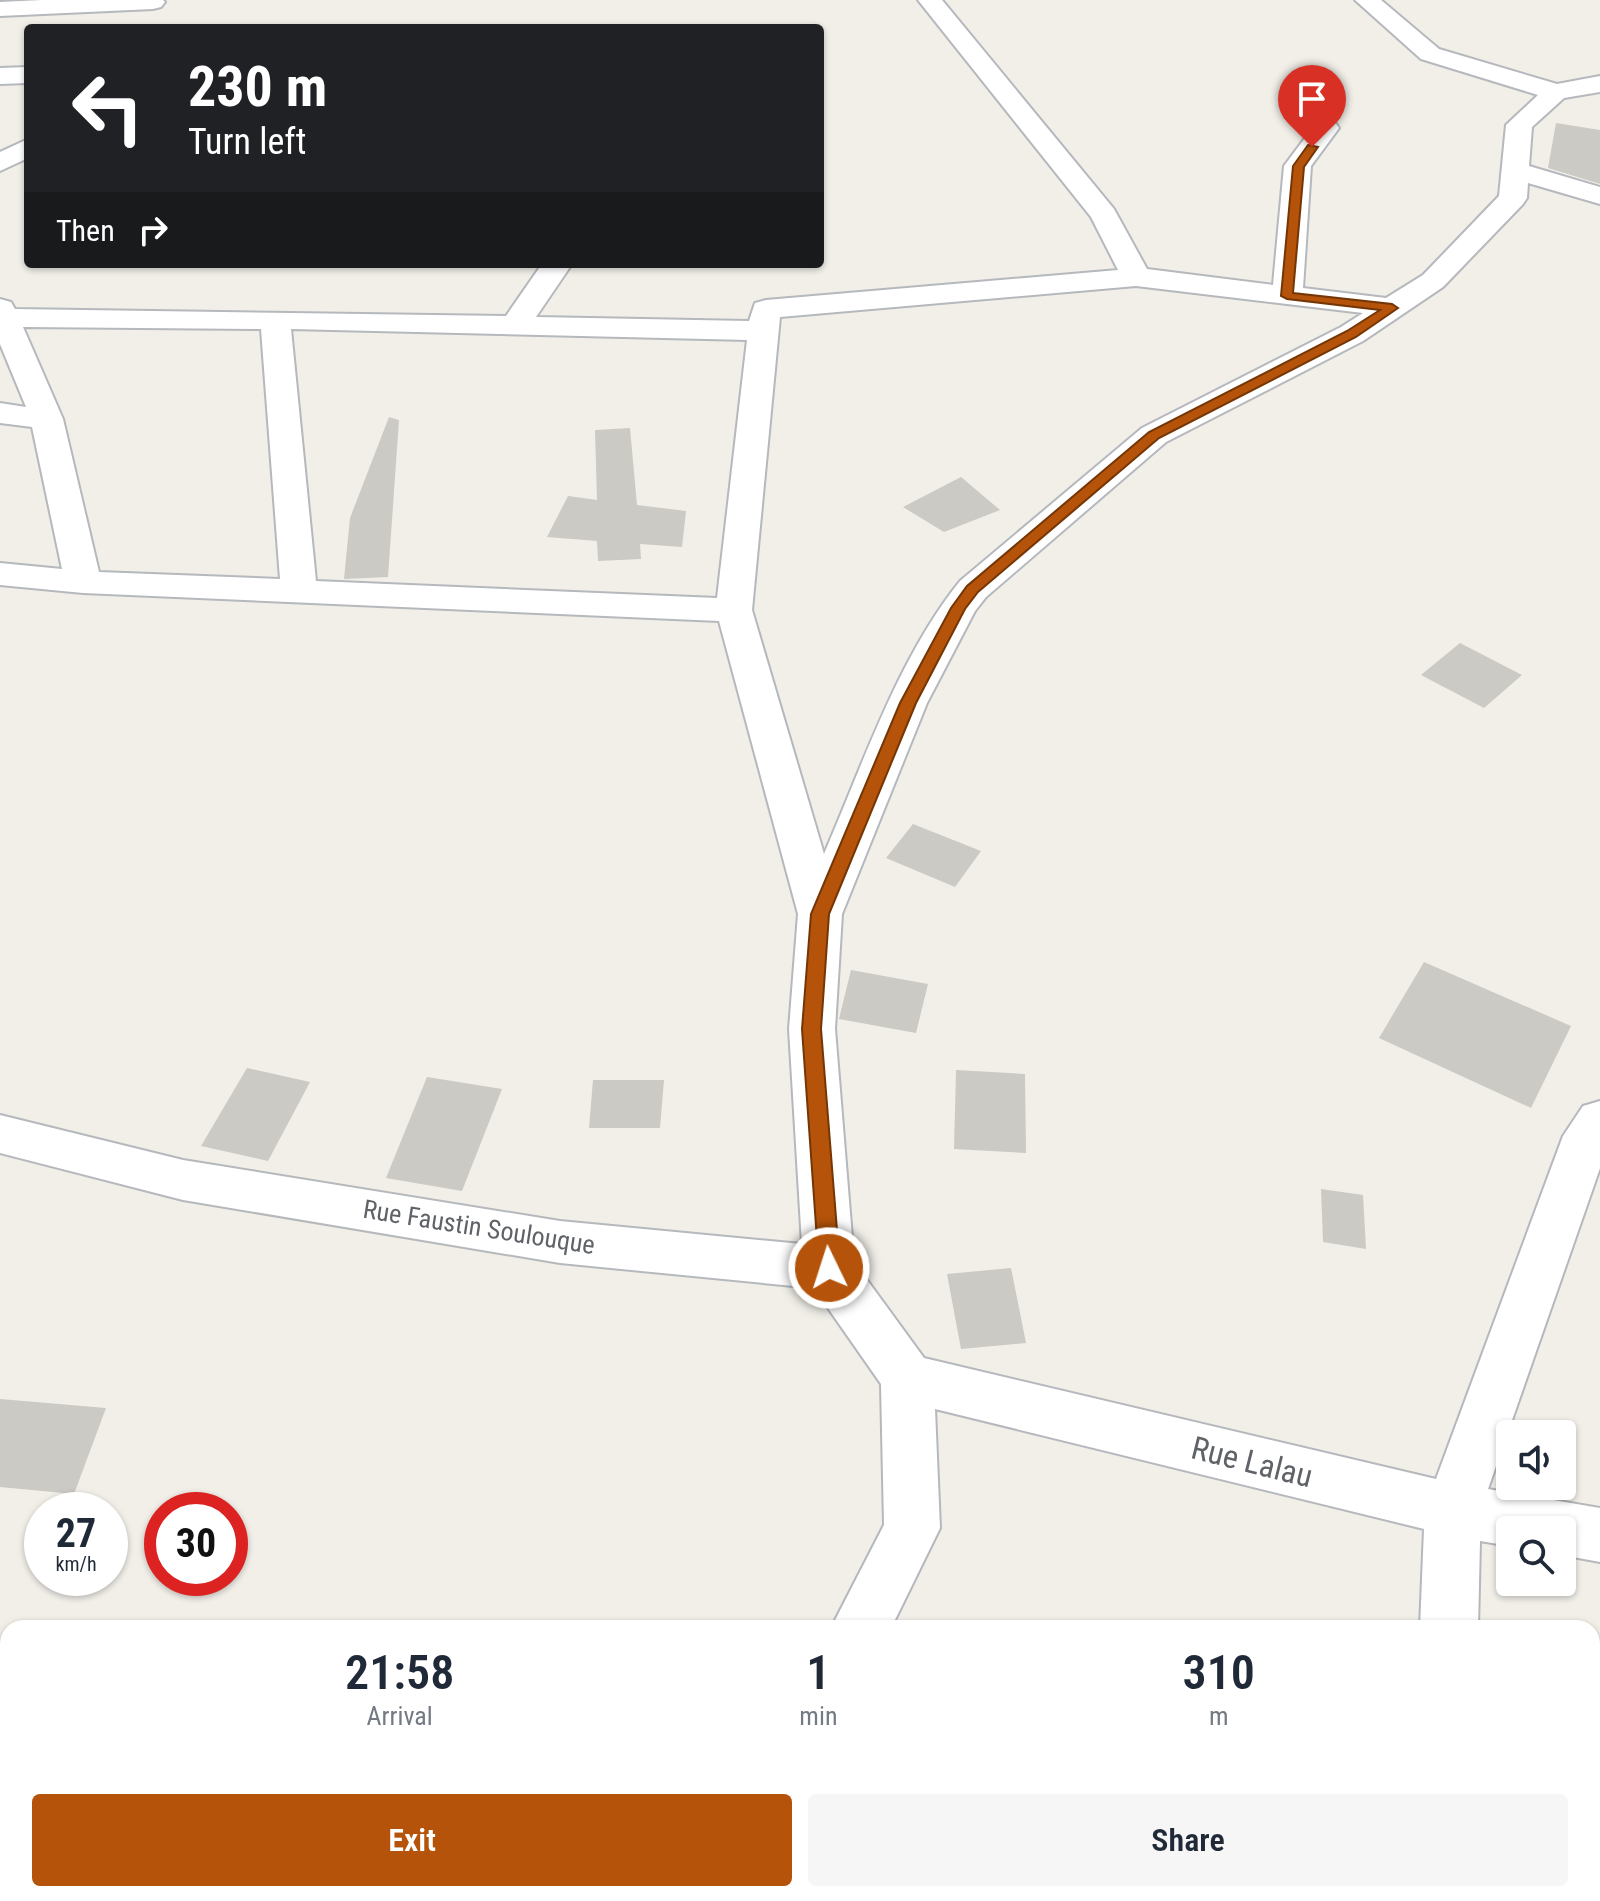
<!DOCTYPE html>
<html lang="en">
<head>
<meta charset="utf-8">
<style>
	:root { --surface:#fff; --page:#f6f6f7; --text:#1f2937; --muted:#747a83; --accent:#b45309 }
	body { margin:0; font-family:"Roboto Condensed",sans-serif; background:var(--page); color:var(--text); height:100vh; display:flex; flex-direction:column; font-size:30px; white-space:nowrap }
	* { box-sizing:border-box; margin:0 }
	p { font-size:26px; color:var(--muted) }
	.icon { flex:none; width:44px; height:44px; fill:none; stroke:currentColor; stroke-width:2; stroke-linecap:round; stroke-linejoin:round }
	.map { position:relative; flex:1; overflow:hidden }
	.side { position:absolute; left:0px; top:1620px; width:1600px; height:282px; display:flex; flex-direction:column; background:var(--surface); border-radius:24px 24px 0 0; box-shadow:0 2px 6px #0004 }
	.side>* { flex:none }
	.banner { position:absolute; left:24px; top:24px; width:800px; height:244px; border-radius:8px; box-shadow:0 2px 6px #0004; background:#202124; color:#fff; overflow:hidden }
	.controls { position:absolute; left:1496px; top:1420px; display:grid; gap:16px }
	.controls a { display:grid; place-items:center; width:80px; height:80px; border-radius:8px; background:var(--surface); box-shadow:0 2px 6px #0004; font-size:40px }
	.speed { position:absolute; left:24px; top:1492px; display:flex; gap:16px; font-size:40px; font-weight:700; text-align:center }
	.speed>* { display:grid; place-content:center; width:104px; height:104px; border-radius:50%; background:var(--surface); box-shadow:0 2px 6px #0004; line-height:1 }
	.speed small { font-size:20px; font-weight:400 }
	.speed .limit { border:12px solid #d22; background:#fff; color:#111 }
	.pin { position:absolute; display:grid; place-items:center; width:68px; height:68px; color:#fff; margin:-82px -34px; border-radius:50% 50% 50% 0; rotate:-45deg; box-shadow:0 0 8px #0007 }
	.pin .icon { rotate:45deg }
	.me { position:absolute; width:88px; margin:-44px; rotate:356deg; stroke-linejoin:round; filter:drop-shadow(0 0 6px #0008) }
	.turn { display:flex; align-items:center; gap:28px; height:168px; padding:0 32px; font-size:36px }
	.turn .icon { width:104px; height:104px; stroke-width:2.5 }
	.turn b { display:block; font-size:56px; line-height:68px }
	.then { display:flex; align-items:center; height:76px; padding:0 32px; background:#0003; gap:16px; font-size:30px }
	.eta { display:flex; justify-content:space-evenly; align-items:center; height:136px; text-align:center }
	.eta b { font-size:48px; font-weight:600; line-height:56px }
	.action { display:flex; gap:16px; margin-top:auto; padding:16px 32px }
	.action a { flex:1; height:92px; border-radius:8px; background:var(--accent); color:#fff; font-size:32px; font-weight:600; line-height:92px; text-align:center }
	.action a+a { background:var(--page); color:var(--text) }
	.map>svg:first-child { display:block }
	.building { fill:#cccac5 }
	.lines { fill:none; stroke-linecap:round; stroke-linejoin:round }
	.minor-casing { stroke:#b5b8bc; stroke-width:4 }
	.minor { fill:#fff; fill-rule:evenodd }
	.route { fill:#b45309; stroke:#753606; stroke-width:2 }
	.labels { text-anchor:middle; stroke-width:7; stroke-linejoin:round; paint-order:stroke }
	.street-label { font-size:26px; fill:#5f6368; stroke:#fff }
	.near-street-label { font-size:32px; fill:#5f6368; stroke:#fff }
</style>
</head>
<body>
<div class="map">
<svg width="1600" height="1901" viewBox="0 0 1600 1901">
	<rect width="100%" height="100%" fill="#f1efe8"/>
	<g class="building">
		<polygon points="1556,123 1600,130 1600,184 1548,168"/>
		<polygon points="389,417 399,420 388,577 344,579 350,518"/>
		<polygon points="630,428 637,505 686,511 682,547 640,544 641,559 598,561 597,541 547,537 568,496 597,500 595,430"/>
		<polygon points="961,477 1000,510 944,532 903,507"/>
		<polygon points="1460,643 1522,675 1484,708 1421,675"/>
		<polygon points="913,824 981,851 955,887 886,858"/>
		<polygon points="1424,962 1571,1026 1531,1108 1379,1038"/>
		<polygon points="851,970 928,984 916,1033 839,1019"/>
		<polygon points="247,1068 310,1082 268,1161 201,1146"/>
		<polygon points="956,1070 1025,1074 1026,1153 954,1149"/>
		<polygon points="427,1077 502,1089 462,1191 386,1178"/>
		<polygon points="593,1080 664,1080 660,1128 589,1128"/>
		<polygon points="1321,1189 1363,1195 1366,1249 1323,1242"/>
		<polygon points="1011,1268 1026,1343 961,1349 947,1274"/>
		<polygon points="0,1399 106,1408 74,1494 0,1487"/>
	</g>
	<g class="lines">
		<g class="minor-casing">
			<g id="minor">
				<polygon points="42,0 163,0 165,2 161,7 153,9 0,16 0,2"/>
				<path d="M 918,0 L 942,0 L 1114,209 L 1147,269 L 1273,285 L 1284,166 L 1317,122 L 1335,122 L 1339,128 L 1311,166 L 1303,288 L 1386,298 L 1423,275 L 1499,196 L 1506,125 L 1538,95 L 1421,59 L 1355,0 L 1381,0 L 1439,49 L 1557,84 L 1600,76 L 1600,92 L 1564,98 L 1532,127 L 1529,166 L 1600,187 L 1600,204 L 1528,183 L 1527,198 L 1523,204 L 1443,287 L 1363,341 L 1166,442 L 986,597 L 975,611 L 927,703 L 842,914 L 835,1029 L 854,1262 L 924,1358 L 1436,1479 L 1563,1136 L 1583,1106 L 1600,1101 L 1600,1168 L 1488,1489 L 1600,1508 L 1600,1562 L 1562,1555 L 1562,1530 L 1510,1530 L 1510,1546 L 1480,1541 L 1478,1628 L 1420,1628 L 1424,1529 L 935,1409 L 940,1528 L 891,1628 L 831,1628 L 884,1525 L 881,1384 L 814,1288 L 560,1263 L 183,1200 L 0,1153 L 0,1115 L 183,1160 L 560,1221 L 802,1244 L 789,1029 L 798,914 L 719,621 L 83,593 L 0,585 L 0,563 L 62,569 L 32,427 L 0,423 L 0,403 L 26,407 L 0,344 L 0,299 L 11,302 L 15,309 L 506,316 L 542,264 L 572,264 L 536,317 L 749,321 L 755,303 L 766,300 L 1118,270 L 1091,217 ZM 1136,286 L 1363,313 L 1341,327 L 1142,428 L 960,581 C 898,658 863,764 824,854 L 752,610 L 780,317 ZM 23,327 L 261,329 L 280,579 L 99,572 L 63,419 ZM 291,329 L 747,340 L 717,598 L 316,581 Z"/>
				<polygon points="28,67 28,83 0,84 0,68"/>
				<polygon points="28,139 28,158 0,171 0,152"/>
				<polygon points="742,1894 806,1894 804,1901 740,1901"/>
				<polygon points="1408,1894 1472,1894 1471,1901 1407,1901"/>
			</g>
		</g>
		<use href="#minor" class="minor"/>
	</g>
	<polygon class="route" points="1308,145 1318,147 1304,167 1293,293 1392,304 1398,308 1356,337 1159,438 978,592 965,609 916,703 829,914 821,1029 840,1268 837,1274 829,1277 822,1274 819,1268 802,1029 811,914 900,703 951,608 967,586 1149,432 1347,331 1380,310 1287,299 1281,296 1293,166"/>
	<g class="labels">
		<g class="street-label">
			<text transform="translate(479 1227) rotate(9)" y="9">Rue Faustin Soulouque</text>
		</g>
		<g class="near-street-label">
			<text transform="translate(1252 1462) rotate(14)" y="11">Rue Lalau</text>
		</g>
	</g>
</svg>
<div class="controls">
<a><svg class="icon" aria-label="sound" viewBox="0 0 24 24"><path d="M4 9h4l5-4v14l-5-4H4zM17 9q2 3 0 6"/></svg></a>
<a><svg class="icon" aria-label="search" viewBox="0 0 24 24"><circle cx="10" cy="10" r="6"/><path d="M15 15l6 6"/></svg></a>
</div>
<div class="speed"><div>27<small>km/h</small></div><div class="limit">30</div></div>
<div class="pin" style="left:1312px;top:147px;background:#d93025"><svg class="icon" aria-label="arrive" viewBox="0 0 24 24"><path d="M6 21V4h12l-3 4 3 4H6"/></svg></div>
<svg class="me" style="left:829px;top:1268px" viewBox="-20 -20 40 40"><circle r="17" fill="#b45309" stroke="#fff" stroke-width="3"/><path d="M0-11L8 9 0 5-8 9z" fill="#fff"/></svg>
<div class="banner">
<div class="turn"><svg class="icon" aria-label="left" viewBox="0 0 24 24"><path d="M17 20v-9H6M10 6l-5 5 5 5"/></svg><div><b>230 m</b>Turn left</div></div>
<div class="then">Then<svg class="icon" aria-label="right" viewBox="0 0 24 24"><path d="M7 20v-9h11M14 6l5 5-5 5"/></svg></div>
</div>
<section class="side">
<div class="eta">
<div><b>21:58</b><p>Arrival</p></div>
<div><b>1</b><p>min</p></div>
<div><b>310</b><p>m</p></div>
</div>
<div class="action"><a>Exit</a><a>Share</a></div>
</section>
</div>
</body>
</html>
